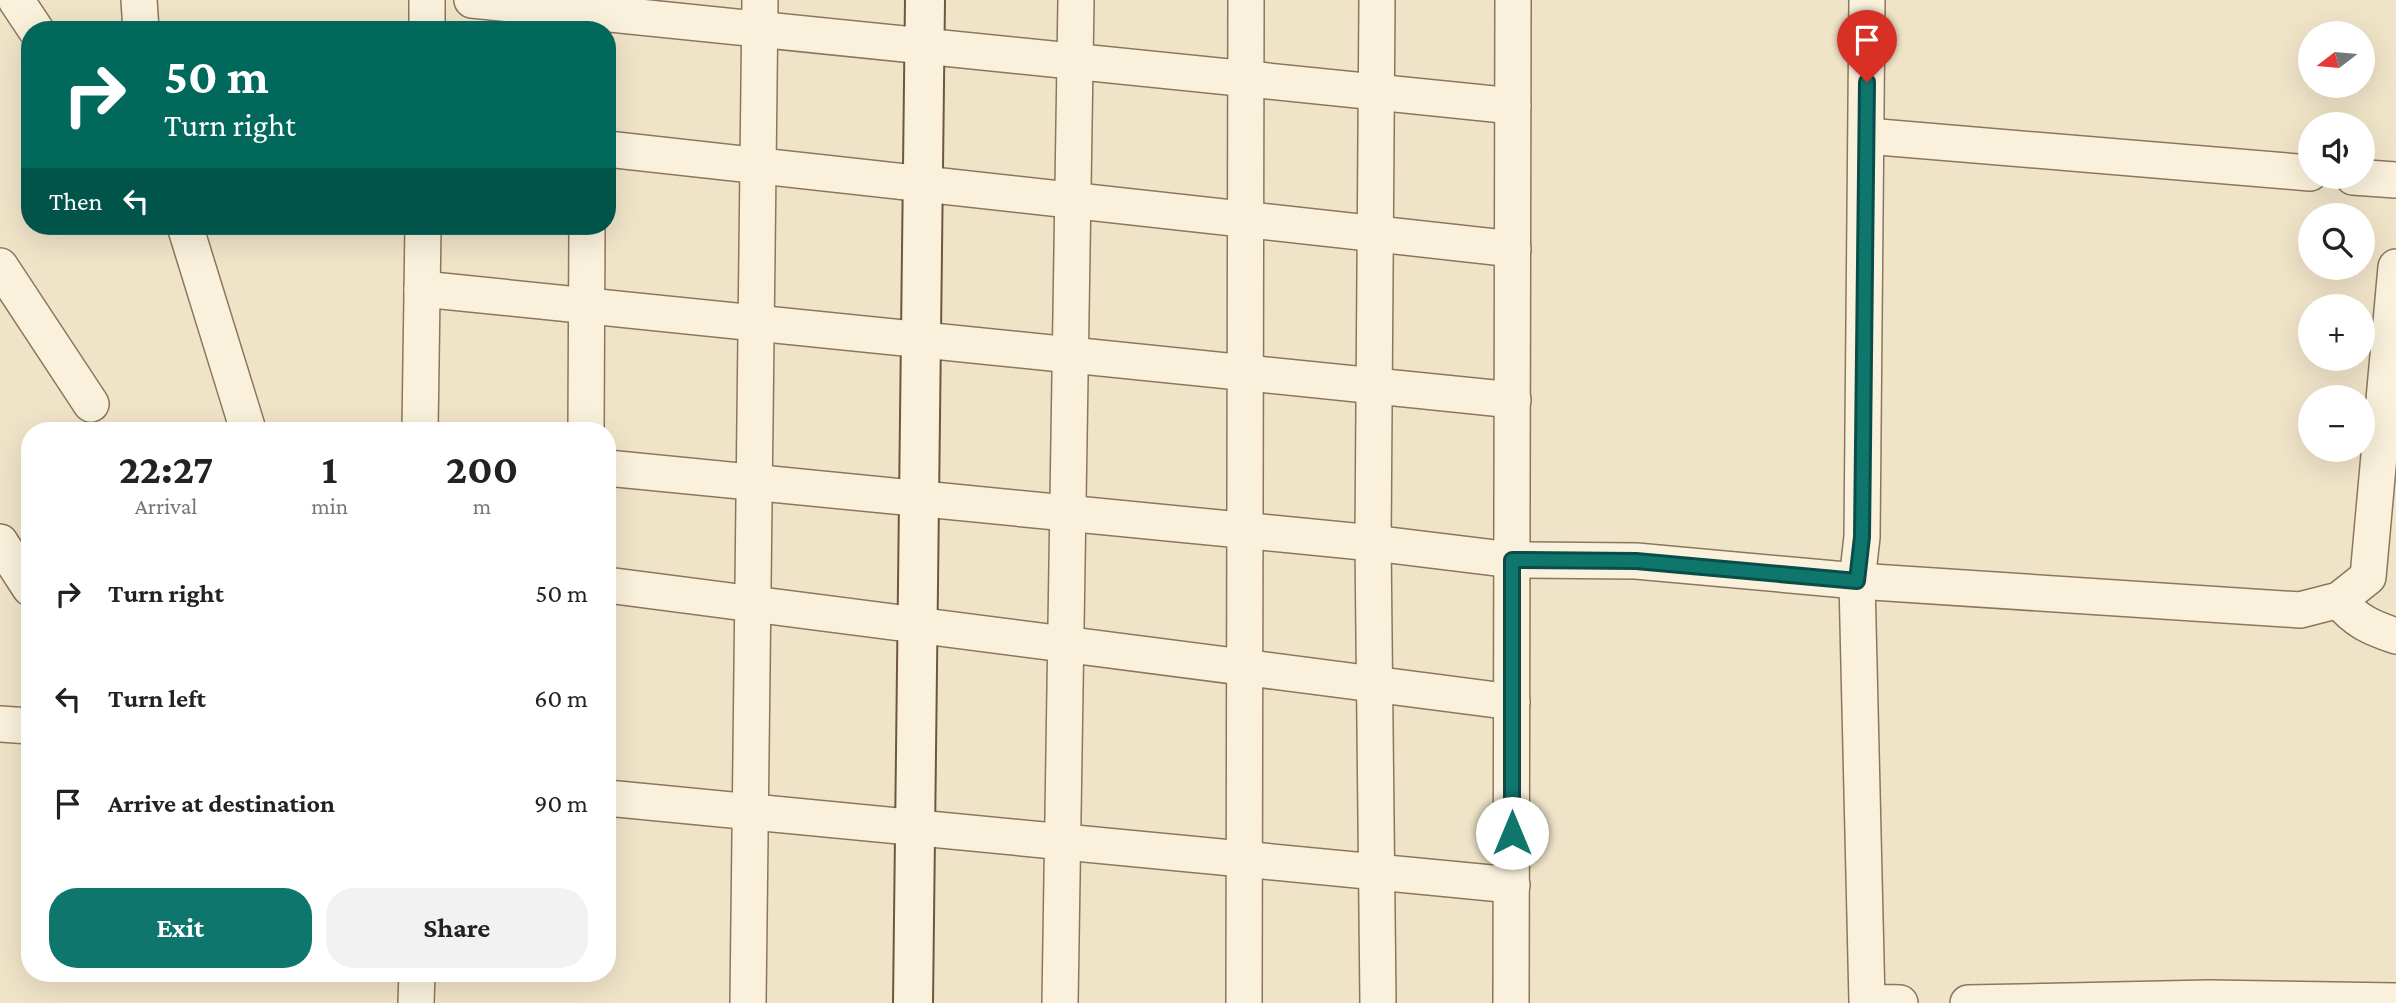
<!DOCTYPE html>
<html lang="en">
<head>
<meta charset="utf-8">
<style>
	:root { --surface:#fff; --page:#f2f2f2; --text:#222; --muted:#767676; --accent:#0f766e }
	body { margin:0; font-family:"Crimson Pro",serif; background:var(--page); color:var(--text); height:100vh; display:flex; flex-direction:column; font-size:26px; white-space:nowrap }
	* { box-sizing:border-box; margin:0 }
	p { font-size:23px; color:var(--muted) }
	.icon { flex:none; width:38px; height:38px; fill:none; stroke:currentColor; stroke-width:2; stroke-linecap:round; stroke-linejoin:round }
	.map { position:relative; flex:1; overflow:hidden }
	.panel { position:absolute; left:21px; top:422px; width:595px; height:560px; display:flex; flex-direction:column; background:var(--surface); border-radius:28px; box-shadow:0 7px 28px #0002 }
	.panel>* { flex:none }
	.hud { position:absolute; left:21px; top:21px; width:595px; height:214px; border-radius:28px; box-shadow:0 7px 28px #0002; background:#00695c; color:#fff; overflow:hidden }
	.needle { width:46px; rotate:254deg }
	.tools { position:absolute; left:2298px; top:21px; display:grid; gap:14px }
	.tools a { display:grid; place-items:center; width:77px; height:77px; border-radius:50%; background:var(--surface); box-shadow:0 7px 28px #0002; font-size:35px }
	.pin { position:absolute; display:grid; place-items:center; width:60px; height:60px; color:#fff; margin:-72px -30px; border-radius:50% 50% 50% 0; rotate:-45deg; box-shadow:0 0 7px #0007 }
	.pin .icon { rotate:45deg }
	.me { position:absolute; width:77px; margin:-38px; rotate:0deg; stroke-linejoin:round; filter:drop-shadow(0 0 5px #0008) }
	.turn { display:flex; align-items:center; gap:24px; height:147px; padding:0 28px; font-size:32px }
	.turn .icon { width:91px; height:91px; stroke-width:2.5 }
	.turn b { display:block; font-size:49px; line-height:60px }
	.then { display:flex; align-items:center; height:66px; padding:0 28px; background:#0003; gap:14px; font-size:26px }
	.eta { display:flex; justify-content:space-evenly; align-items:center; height:119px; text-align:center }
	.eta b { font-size:42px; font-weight:700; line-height:49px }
	.button { display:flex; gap:14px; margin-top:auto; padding:14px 28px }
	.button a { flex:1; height:80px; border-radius:28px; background:var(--accent); color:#fff; font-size:28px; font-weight:700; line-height:80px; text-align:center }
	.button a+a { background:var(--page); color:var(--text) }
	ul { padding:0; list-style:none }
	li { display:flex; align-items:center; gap:21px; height:105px; padding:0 28px }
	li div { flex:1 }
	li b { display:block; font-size:26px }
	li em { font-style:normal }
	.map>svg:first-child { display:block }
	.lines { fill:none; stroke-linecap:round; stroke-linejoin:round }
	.street-casing { stroke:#8d765c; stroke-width:38 }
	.secondary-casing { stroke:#6f573f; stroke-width:42 }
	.street { stroke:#faf1dc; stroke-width:35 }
	.secondary { stroke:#faf1dc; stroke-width:38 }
	.route-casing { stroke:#0a4d48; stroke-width:18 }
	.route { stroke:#0f766e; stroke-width:12 }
</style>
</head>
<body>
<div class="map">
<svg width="2396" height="1003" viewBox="0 0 2396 1003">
	<rect width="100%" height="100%" fill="#f0e4c8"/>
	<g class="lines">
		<g class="street-casing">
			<g id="street">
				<polyline points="16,0 36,30"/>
				<polyline points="139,0 141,30"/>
				<polyline points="472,0 1513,106"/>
				<polyline points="1377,0 1373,543 1378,1003"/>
				<polyline points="1867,0 1862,537 1857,581 1867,1002 1900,1003"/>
				<polyline points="427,30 427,0"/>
				<polyline points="1867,136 2310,173"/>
				<polyline points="607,149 1513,249"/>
				<polyline points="2353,177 2396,180"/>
				<polyline points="185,226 248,430"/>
				<polyline points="0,266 91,404"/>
				<polyline points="422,289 1513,400"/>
				<polyline points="420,430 423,226"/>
				<polyline points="586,430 587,226"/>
				<polyline points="607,468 1373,543 1512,560 1636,561 1857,581 2300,610 2339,600 2368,577 2396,267"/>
				<polyline points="0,542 30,588"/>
				<polyline points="607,585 1512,702"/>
				<path d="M 2339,600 C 2355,621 2372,628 2396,636"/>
				<polyline points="0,724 30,726"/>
				<polyline points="607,798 1512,885"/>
				<polyline points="416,1003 417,973"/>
				<polyline points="748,1003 760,0"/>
				<polyline points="1060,1003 1076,0"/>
				<polyline points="1244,1003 1246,0"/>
				<polyline points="1511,1003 1513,0"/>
				<polyline points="1968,1003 2209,998 2396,1001"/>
			</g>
		</g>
		<g class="secondary-casing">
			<polyline id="secondary" points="913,1003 925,0"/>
		</g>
		<use href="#street" class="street"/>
		<use href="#secondary" class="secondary"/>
	</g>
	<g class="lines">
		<g class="route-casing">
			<polyline id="route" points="1512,833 1512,560 1636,561 1857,581 1862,537 1867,82"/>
		</g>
		<use href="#route" class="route"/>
	</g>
</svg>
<div class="tools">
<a><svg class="needle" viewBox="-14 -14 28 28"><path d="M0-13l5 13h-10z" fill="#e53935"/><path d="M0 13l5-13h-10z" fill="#767676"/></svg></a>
<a><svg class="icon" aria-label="sound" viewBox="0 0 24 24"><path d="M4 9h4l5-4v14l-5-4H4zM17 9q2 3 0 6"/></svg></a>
<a><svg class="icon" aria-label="search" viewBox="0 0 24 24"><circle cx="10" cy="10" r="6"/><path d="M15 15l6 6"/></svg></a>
<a>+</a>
<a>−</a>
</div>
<div class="pin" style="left:1867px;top:82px;background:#d93025"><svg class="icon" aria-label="arrive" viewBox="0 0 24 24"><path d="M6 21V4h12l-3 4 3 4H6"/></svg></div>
<svg class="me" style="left:1512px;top:833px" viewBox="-20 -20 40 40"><circle r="19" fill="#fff"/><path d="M0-13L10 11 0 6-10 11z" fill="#0f766e"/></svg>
<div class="hud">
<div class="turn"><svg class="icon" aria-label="right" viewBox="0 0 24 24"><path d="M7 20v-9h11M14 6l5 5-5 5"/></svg><div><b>50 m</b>Turn right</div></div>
<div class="then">Then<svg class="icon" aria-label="left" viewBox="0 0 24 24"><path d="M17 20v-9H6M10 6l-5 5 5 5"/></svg></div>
</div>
<section class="panel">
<div class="eta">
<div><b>22:27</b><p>Arrival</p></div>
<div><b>1</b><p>min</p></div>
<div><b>200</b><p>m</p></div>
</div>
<ul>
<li><svg class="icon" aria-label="right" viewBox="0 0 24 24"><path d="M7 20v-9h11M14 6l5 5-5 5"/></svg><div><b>Turn right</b></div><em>50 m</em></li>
<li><svg class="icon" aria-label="left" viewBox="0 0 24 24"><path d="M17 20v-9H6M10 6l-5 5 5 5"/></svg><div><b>Turn left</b></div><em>60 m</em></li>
<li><svg class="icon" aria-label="arrive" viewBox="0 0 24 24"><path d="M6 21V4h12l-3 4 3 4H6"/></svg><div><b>Arrive at destination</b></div><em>90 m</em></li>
</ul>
<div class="button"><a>Exit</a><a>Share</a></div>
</section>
</div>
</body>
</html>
